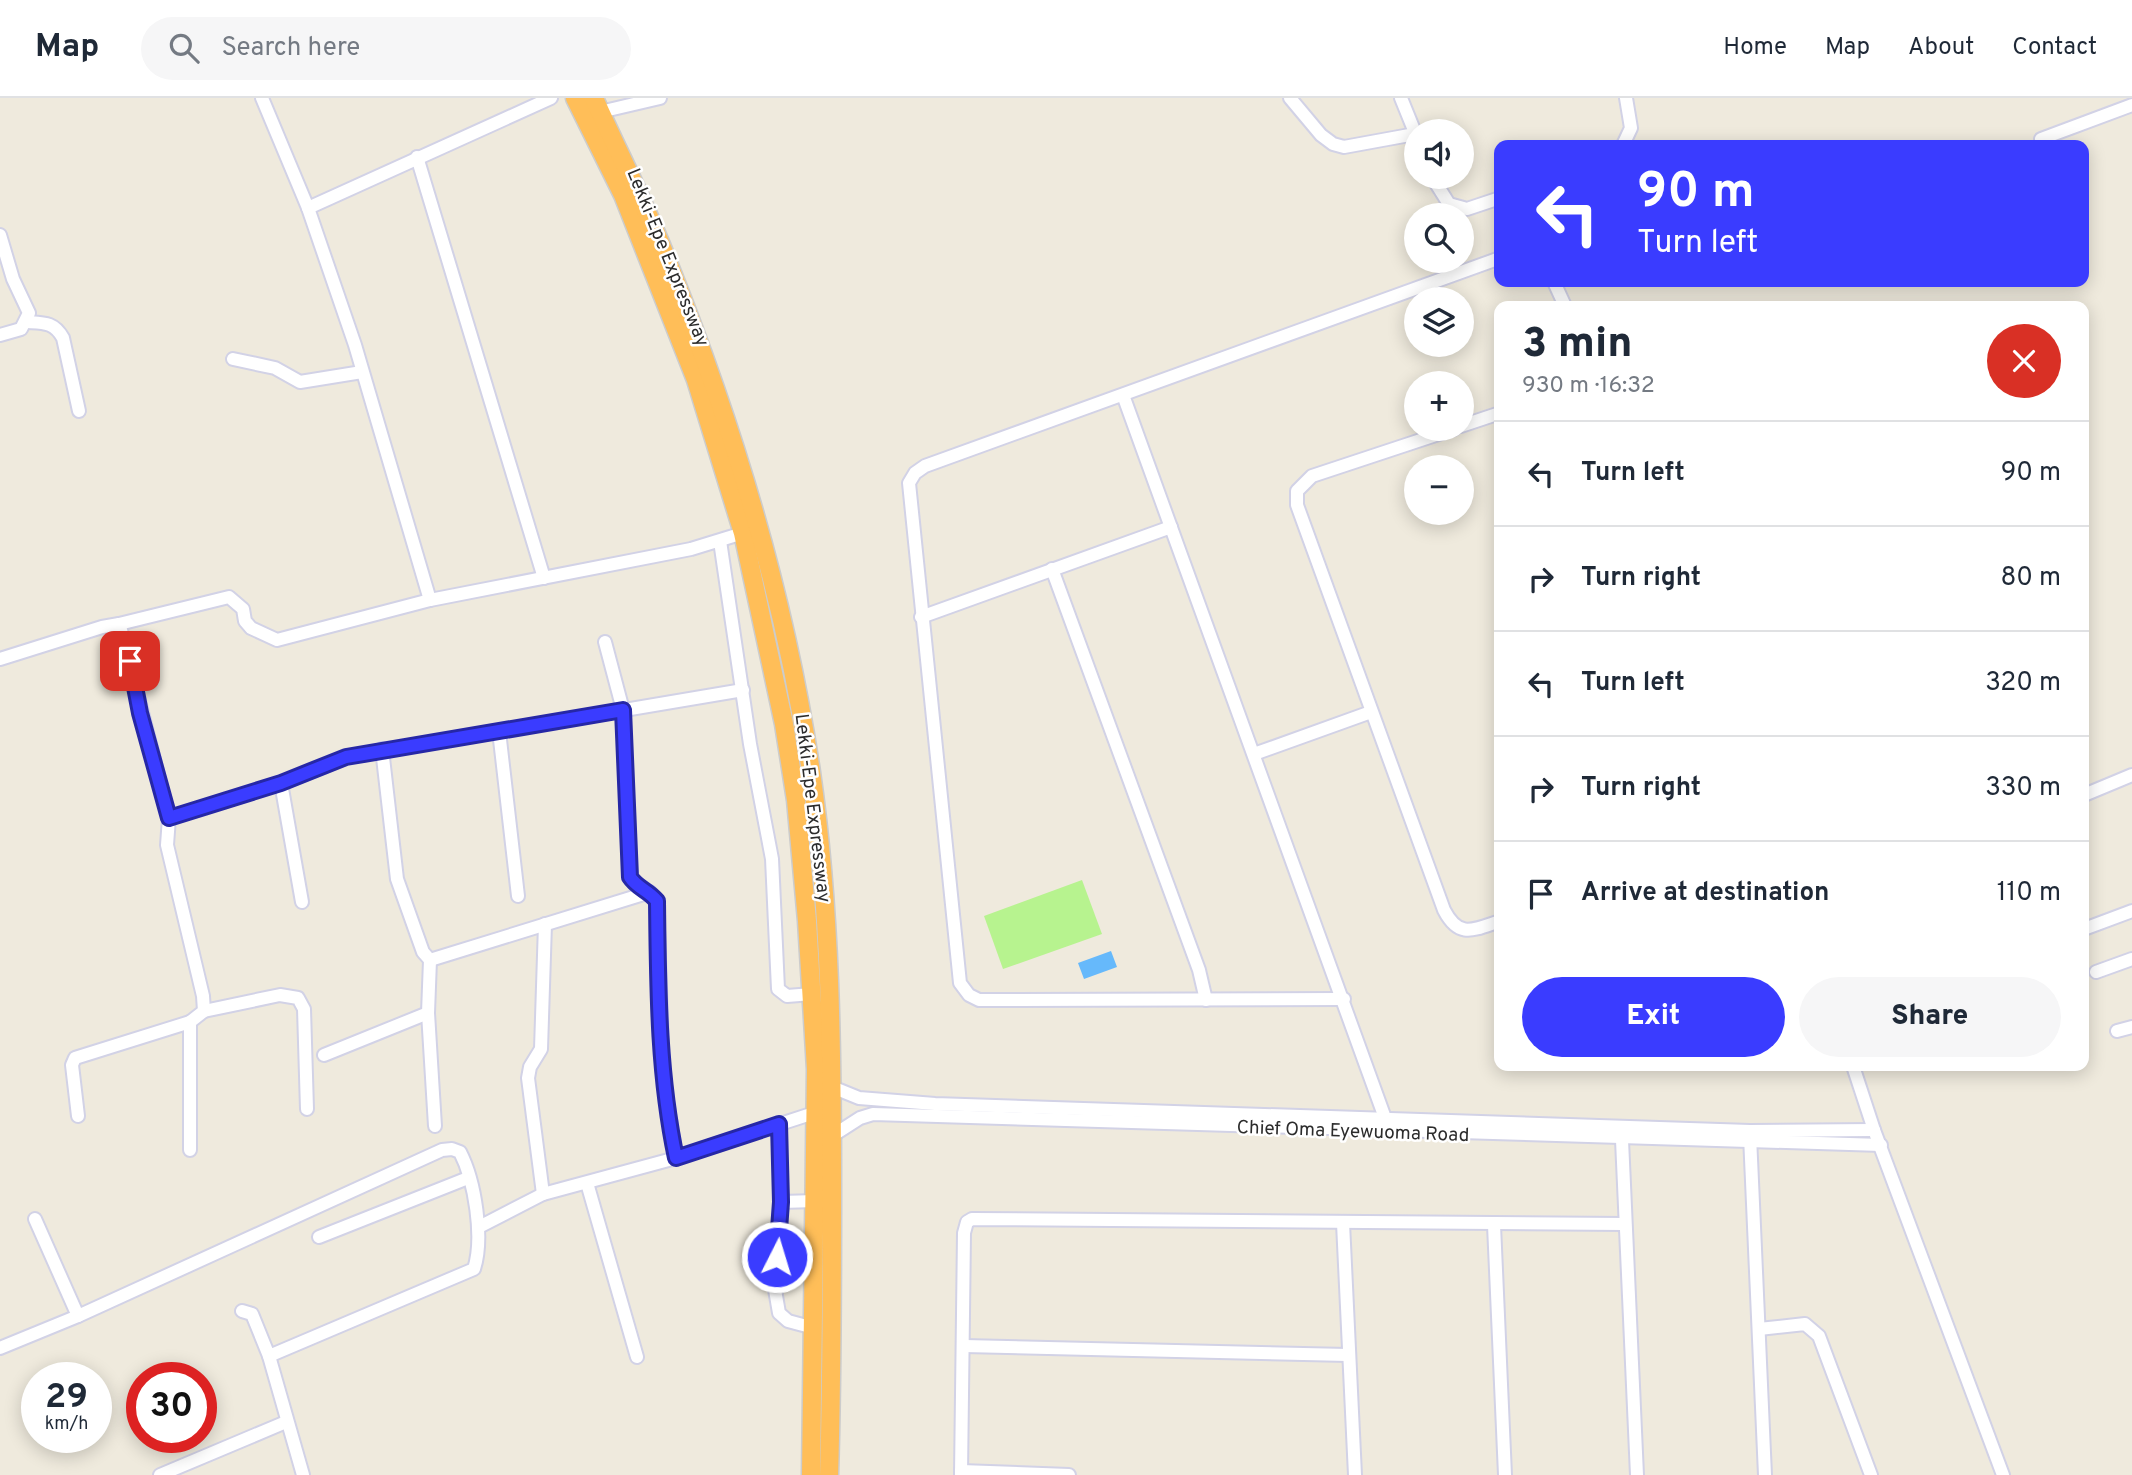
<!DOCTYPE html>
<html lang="en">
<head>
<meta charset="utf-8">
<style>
	:root { --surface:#fff; --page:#f6f6f7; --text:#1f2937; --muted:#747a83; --line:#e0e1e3; --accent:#3a3cff }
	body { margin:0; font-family:Overpass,sans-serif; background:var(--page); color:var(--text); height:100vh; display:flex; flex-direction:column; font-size:26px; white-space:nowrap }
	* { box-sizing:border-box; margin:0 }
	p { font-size:23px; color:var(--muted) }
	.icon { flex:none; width:38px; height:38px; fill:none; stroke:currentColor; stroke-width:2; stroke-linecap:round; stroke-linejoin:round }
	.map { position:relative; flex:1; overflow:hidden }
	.panel { position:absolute; left:1494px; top:203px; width:595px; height:770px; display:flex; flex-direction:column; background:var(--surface); border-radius:14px; box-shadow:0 4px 18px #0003 }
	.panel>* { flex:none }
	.top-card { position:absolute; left:1494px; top:42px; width:595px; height:147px; border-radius:14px; box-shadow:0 4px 18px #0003; background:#3a3cff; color:#fff; overflow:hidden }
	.buttons { position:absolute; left:1404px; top:21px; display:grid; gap:14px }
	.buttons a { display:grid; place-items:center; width:70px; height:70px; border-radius:50%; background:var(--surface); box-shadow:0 4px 18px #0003; font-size:35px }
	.speed { position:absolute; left:21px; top:1264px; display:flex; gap:14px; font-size:35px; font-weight:700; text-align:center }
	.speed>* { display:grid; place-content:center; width:91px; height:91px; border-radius:50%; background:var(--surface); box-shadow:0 4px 18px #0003; line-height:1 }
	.speed small { font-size:18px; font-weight:400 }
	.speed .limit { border:10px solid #d22; background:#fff; color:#111 }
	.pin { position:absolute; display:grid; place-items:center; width:60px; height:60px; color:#fff; margin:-30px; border-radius:14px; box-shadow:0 4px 10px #0006 }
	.me { position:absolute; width:77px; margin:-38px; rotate:5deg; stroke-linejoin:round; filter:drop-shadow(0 0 5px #0008) }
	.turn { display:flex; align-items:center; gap:24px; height:147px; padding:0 28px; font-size:32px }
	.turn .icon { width:91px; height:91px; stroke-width:2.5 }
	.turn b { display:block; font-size:49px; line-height:60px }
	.round { display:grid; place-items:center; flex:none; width:74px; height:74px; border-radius:37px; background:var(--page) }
	.summary { display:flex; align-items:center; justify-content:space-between; height:119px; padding:0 28px }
	h1 { font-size:42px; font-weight:800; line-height:52px }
	.button { display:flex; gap:14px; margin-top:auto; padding:14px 28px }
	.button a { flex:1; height:80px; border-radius:42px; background:var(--accent); color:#fff; font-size:28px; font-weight:800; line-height:80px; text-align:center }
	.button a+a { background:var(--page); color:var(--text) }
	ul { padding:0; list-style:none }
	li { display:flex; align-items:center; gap:21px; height:105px; padding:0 28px; border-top:2px solid var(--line) }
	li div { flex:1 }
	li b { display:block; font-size:26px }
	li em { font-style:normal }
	header { display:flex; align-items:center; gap:42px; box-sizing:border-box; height:98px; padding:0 35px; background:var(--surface); border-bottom:2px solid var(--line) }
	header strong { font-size:33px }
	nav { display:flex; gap:38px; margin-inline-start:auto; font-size:24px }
	.search { width:490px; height:63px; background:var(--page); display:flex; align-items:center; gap:18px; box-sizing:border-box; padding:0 24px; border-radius:38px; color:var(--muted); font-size:26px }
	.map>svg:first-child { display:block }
	.pitch { fill:#b7f38f }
	.water { fill:#66b9fb }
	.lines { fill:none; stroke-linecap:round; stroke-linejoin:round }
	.minor-casing { stroke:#d2d2e6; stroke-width:16 }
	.highway-casing { stroke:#ccc; stroke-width:21 }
	.minor { stroke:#fff; stroke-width:12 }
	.highway { stroke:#ffbe58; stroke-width:18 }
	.route-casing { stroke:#2627a6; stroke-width:18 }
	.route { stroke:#3a3cff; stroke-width:12 }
	.labels { text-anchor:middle; stroke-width:5; stroke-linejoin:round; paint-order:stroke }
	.street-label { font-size:19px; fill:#2c2c2c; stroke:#fff }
</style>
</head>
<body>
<header>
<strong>Map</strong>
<div class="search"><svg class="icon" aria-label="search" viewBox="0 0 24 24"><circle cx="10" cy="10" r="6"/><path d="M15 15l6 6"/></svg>Search here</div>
<nav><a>Home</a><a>Map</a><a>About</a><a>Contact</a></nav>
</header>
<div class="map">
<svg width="2132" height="1377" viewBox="0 0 2132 1377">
	<rect width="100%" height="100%" fill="#efeadd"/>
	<polygon class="pitch" points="1082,782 1102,836 1003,871 984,818"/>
	<polygon class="water" points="1111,853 1117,869 1084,881 1078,865"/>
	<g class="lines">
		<g class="minor-casing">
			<g id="minor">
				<polyline points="262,0 308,110 355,247 430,502"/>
				<polyline points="1290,0 1321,37 1333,46 1344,49 1415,36"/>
				<polyline points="1401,0 1416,37"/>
				<polyline points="600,14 660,0"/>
				<polyline points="2041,41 2132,7"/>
				<polyline points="1623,47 1631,30 1626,0"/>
				<polyline points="417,59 544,480"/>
				<polyline points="1432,79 1449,106 1467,111 1500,100"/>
				<polyline points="308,110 551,0"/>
				<polyline points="0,137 13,181 29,215 21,231 0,237"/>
				<polyline points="1554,184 1565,208"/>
				<path d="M 27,224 C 44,225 54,224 63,240 L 79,313"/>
				<polyline points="233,261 275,270 300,284 362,274"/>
				<polyline points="1123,297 1385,1020 1385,1028"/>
				<polyline points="1461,328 1500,315"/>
				<path d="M 1454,331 L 1312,378 L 1297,393 L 1297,407 L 1444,812 C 1459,841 1473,832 1500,823"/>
				<polyline points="720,443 750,646 772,761 778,891 787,898 812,896"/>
				<polyline points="1052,471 1199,872 1206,902"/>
				<polyline points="921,519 1171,429"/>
				<polyline points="119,526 229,499 243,511 245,523 251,530 277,542 430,502 691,451 743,435"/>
				<path d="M 605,544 L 623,612 L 630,779 C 637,790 648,792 657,803 L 663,977 L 676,1060"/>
				<polyline points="0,561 102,529 119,526 121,532 169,720 167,747 203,898 204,913 190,924 190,1052"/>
				<polyline points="499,633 518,798"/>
				<polyline points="1254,656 1371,614"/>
				<polyline points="281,685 302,804"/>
				<polyline points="2084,697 2132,677"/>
				<polyline points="169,720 281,685 346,659 743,592"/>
				<polyline points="2084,831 2132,813"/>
				<polyline points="430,862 650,794"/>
				<polyline points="2096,874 2132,861"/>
				<polyline points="1344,901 979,902 969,897 960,885 909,385 915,375 925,368 1500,160"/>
				<polyline points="204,913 280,897 298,900 304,911 307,1011"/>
				<polyline points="428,915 435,1028"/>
				<polyline points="2117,933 2132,929"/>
				<polyline points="324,957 428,915 430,862 423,854 397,781 382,651"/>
				<polyline points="1853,968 1874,1032 2003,1377"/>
				<polyline points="832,989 859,1000 935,1006 1750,1033 1874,1032"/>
				<polyline points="78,1018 72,967 75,960 190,924"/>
				<polyline points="779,1025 781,1104 774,1186 779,1215 788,1223 814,1230"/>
				<polyline points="832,1038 860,1020 873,1016 1881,1047"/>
				<polyline points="1750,1038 1765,1377"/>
				<polyline points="1622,1042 1637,1377"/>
				<polyline points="587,1085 637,1259"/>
				<polyline points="543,1096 528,980 530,969 541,951 545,826"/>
				<polyline points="781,1104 816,1103"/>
				<polyline points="35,1121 78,1218"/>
				<polyline points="1343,1125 1355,1377"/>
				<polyline points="1494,1127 1505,1377"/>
				<polyline points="479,1129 543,1096 676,1060 817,1014"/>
				<polyline points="319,1139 468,1080"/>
				<polyline points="1759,1231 1805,1226 1819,1238 1871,1377"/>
				<polyline points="964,1248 1348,1257"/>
				<path d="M 0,1250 L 78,1218 L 442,1052 L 452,1051 L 460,1054 C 475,1083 484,1140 474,1171 L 269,1258 L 252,1216 L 242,1213"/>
				<polyline points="269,1258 303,1377"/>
				<polyline points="961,1373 1069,1377"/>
				<polyline points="160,1377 286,1324"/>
				<polyline points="961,1377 964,1135 967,1124 972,1121 1624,1126"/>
			</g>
		</g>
		<g class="highway-casing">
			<g id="highway">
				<polyline points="575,0 623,97 696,282 743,435 784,626 796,702 807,823 816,971 811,1377"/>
				<path d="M 594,0 C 618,54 646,107 667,162 C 733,326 785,499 811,674 C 831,812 832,954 832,1093 C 832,1187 832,1282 829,1377"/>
			</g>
		</g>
		<use href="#minor" class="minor"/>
		<use href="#highway" class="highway"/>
	</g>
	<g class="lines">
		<g class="route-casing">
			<path id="route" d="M 130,563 L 140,615 L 169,720 L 281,685 L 346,659 L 623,612 L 630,779 C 637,790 648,792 657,803 C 658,889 658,975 676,1060 L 779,1026 L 781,1104 L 777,1159"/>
		</g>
		<use href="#route" class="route"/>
	</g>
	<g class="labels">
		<g class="street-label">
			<text transform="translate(669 159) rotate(68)" y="7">Lekki-Epe Expressway</text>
			<text transform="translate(814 710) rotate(83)" y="7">Lekki-Epe Expressway</text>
			<text transform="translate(1353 1032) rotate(2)" y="7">Chief Oma Eyewuoma Road</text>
		</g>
	</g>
</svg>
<div class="buttons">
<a><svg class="icon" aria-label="sound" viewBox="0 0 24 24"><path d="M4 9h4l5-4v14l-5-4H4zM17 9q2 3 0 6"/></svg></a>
<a><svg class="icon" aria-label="search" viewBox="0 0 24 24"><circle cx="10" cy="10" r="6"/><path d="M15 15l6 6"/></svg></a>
<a><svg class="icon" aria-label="layers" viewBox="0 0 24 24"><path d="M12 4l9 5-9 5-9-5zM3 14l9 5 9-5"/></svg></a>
<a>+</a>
<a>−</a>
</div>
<div class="speed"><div>29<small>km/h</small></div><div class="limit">30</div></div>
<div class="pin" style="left:130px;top:563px;background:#d93025"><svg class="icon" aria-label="arrive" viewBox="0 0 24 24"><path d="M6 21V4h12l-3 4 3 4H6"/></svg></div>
<svg class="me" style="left:777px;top:1159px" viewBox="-20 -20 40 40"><circle r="17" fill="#3a3cff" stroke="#fff" stroke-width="3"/><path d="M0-11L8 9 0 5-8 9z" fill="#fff"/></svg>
<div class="top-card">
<div class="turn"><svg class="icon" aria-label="left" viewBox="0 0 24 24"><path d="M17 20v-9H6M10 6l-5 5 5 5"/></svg><div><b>90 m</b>Turn left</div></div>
</div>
<section class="panel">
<div class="summary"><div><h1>3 min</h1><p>930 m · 16:32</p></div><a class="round" style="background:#d93025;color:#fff"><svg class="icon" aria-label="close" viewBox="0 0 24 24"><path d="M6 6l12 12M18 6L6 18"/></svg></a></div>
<ul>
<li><svg class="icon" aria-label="left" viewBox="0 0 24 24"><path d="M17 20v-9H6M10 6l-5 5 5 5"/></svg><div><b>Turn left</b></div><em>90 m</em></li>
<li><svg class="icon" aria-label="right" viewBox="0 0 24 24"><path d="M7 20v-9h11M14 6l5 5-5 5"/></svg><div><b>Turn right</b></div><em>80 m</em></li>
<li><svg class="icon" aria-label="left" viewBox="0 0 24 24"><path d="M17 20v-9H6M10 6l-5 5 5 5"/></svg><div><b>Turn left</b></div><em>320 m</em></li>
<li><svg class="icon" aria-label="right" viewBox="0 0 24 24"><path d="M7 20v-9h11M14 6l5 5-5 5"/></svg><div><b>Turn right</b></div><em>330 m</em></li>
<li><svg class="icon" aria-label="arrive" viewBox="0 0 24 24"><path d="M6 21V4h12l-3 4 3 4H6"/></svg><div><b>Arrive at destination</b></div><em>110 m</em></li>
</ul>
<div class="button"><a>Exit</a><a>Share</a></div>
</section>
</div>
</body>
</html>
